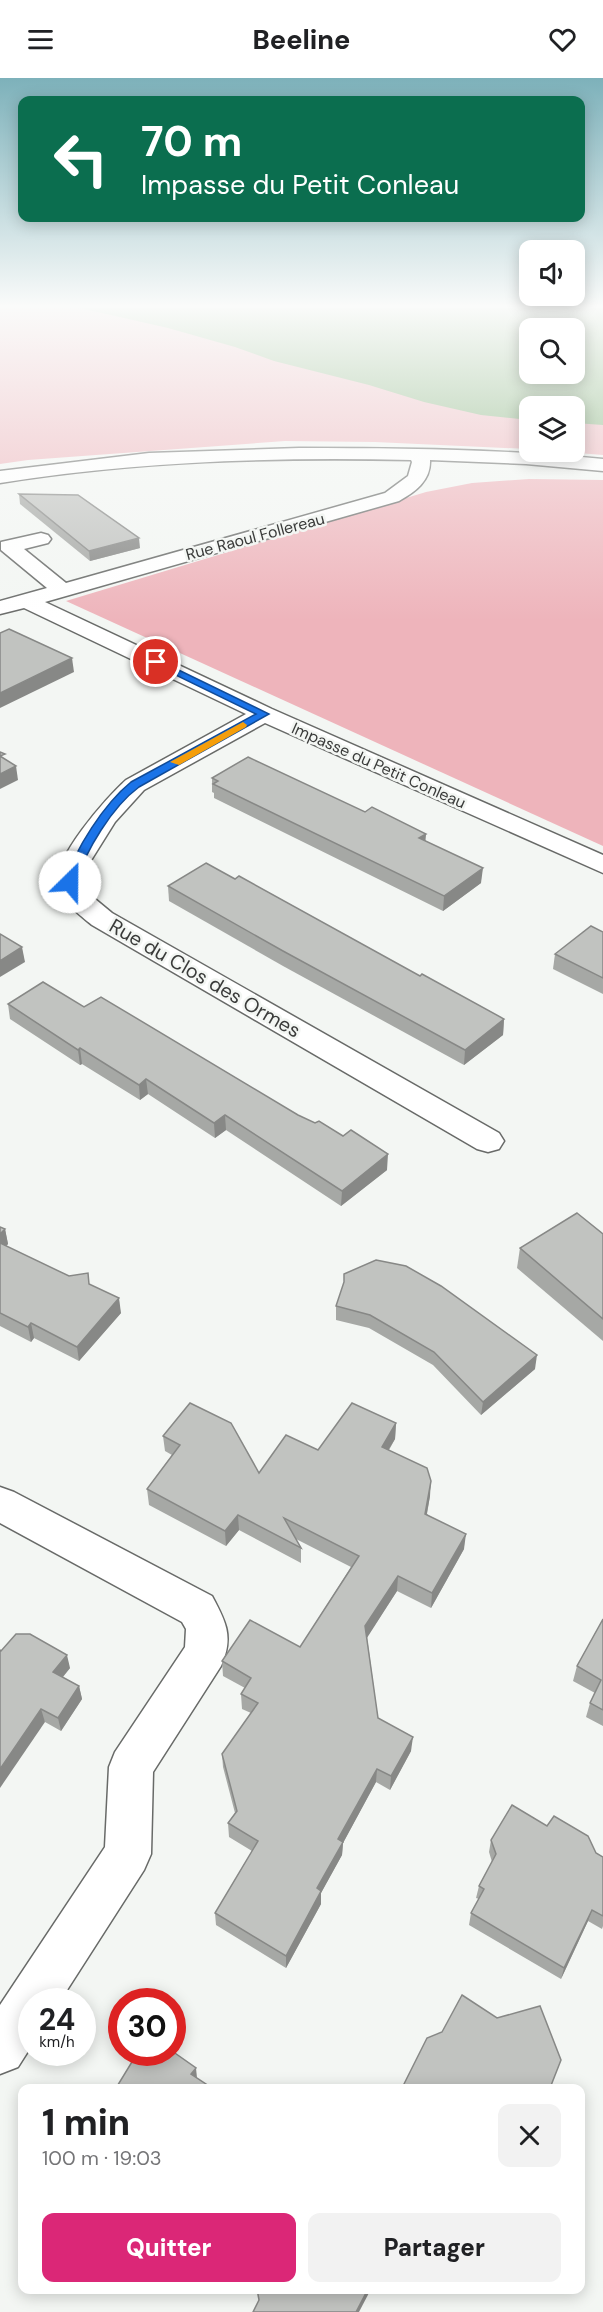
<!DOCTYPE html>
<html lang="fr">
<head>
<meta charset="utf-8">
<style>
	:root { --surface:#fff; --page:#f2f2f2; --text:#202124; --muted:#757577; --accent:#db2777 }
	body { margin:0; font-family:"DM Sans",sans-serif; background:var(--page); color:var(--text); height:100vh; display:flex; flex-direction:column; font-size:22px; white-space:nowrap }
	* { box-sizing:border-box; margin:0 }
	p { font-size:20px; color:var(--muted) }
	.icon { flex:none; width:33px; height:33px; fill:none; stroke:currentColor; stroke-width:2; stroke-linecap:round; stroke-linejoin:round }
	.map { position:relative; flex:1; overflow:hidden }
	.side { position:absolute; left:18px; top:2006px; width:567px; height:210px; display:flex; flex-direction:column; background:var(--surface); border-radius:12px; box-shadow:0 3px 15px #0003 }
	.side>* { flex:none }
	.hud { position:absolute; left:18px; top:18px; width:567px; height:126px; border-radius:12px; box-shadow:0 3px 15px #0003; background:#0b6e4f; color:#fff; overflow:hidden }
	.fabs { position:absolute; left:519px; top:162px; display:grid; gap:12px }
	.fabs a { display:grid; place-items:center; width:66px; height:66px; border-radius:12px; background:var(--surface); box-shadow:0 3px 15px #0003; font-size:30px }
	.speed { position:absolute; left:18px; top:1910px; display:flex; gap:12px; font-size:30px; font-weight:700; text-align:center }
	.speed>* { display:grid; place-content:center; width:78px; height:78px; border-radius:50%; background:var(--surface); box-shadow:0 3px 15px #0003; line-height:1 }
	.speed small { font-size:15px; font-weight:400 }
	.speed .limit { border:9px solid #d22; background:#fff; color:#111 }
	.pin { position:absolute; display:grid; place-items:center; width:51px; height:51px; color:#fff; margin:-26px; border:3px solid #fff; border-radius:50%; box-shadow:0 2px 6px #0007 }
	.me { position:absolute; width:66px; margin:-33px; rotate:23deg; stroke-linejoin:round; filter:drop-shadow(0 0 4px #0008) }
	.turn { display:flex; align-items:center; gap:21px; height:126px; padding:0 24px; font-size:27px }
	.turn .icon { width:78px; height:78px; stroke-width:2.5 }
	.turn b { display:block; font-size:42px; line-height:51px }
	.round { display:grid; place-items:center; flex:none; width:63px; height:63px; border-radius:12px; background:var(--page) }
	.head { display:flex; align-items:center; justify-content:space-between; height:102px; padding:0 24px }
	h1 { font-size:36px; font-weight:800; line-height:45px }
	.button { display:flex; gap:12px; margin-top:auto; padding:12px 24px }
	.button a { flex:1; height:69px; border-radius:12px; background:var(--accent); color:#fff; font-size:24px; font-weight:800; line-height:69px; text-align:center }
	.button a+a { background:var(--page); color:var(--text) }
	header { display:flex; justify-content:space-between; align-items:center; height:78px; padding:0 24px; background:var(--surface); font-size:27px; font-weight:800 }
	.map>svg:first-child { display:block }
	.green { fill:#eeb4bb; fill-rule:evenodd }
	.water { fill:#7ead75; fill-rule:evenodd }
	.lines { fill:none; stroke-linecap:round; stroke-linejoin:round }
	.minor-casing { stroke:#686a68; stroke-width:3 }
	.minor { fill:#fff; fill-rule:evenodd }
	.wall { fill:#a6a8a5 }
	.shaded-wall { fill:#878886 }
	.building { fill:#c1c3c0; stroke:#878886; stroke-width:1.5 }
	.route { fill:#1a73e8; stroke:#114b97; stroke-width:1.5 }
	.slow { fill:#f59e0b }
	.labels { text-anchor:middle; stroke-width:5; stroke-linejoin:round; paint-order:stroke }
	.far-street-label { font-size:16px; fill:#3a3b3a; stroke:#f3f6f3 }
	.street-label { font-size:20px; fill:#3a3b3a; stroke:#f3f6f3 }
</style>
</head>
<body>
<header><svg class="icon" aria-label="menu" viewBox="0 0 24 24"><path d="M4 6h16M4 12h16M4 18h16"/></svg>Beeline<svg class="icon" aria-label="heart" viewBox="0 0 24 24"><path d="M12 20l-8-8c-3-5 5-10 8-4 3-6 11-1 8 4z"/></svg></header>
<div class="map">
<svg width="603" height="2234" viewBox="0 0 603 2234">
	<rect width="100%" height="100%" fill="#f3f6f3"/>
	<g class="green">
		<path d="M 0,230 L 603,230 L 603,377 L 565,374 L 574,374 L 574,328 L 530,328 L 529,371 L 375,364 L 285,363 L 28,382 L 0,386 ZM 530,250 L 574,250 L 574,296 L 530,296 Z"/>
		<polygon points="529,401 603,402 603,768 66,523 426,414 472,405"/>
	</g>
	<path class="water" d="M 80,230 L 603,230 L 603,347 L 575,345 L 574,328 L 530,328 L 529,342 L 481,337 L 424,324 L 369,307 L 274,283 L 235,269 L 168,250 ZM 530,250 L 574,250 L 574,296 L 530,296 Z"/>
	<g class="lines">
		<g class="minor-casing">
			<g id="minor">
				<path d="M 299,370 C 400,370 502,371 603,381 L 603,393 L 526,386 L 430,382 C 431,403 415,414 399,423 L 45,524 L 272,631 L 603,777 L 603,795 L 265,645 L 144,712 L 115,744 L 90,784 L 84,807 L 89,816 L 112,835 L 499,1055 L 504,1063 L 499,1071 L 488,1074 L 477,1071 L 92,847 C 80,837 63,825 58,809 C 50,783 107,719 126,702 L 246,636 L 24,530 L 0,536 L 0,523 L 47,510 L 1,472 L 1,464 L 41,455 L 48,457 L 51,461 L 48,465 L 24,471 L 66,505 L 385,415 L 408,398 L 412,384 L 411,382 C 273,379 137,383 0,405 L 0,393 L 149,375 Z"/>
				<path d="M 0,1409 L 14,1414 L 212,1518 C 226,1544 234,1559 221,1588 L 153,1694 L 151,1776 L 144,1792 L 60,1923 L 32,1923 L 32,1967 L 18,1989 L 0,1996 L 0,1927 L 105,1769 L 109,1689 L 115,1674 L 185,1569 L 186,1551 L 182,1544 L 0,1445 Z"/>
			</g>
		</g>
		<use href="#minor" class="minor"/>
	</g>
	<g class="wall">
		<polygon points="19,416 140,470 90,483 20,426"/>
		<polygon points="212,700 426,763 481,805 443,833 214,720 214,715 212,714"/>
		<polygon points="168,808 420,898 504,941 503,957 464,987 283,888 169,823"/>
		<polygon points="603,854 603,916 553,891 555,876"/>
		<polygon points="8,926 84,929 387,1092 341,1128 226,1052 215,1060 148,1016 140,1022 82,986 80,987 10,941"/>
		<polygon points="0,1149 5,1151 8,1166 6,1168 69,1198 90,1206 121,1235 79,1283 34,1260 31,1264 0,1248"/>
		<polygon points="603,1156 603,1263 517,1190 520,1170"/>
		<polygon points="344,1205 535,1291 481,1337 433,1287 369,1250 336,1242 336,1228"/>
		<polygon points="396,1345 395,1361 389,1372 430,1418 427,1436 464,1471 431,1530 397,1513 367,1559 378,1640 411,1673 390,1712 376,1704 343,1765 342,1777 321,1815 321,1826 286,1890 216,1847 215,1835 252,1773 229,1759 228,1745 235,1735 223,1689 222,1676 251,1635 242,1631 241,1616 245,1610 223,1598 222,1583 300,1569 351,1489 296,1461 301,1470 301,1485 239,1452 226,1468 149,1427 147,1411 172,1377 165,1373 163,1358 259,1395 318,1372"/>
		<polygon points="603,1541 603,1648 586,1639 590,1625 595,1615 573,1603 577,1588"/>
		<polygon points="1,1573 70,1590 63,1599 79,1608 82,1621 61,1653 45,1644"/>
		<polygon points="547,1748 603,1779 603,1848 602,1851 588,1843 561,1901 469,1847 471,1835 479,1821 476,1820 479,1808 492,1784 489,1774 491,1762"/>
	</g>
	<g class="shaded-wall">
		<polygon points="139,460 140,470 90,483 89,473"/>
		<polygon points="72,580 74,594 0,630 0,615"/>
		<polygon points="16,688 18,702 0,711 0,696"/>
		<polygon points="426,756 425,770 419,760"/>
		<polygon points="483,790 481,805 443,833 444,818"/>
		<polygon points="22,869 25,884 0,899 0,883"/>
		<polygon points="504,941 503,957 464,987 465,972"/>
		<polygon points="80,970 82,986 80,987 78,972"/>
		<polygon points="146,1001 148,1016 140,1022 139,1007"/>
		<polygon points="225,1037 226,1052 215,1060 214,1045"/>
		<polygon points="388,1076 387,1092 341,1128 342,1113"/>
		<polygon points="5,1151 8,1166 0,1174 0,1156"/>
		<polygon points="119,1220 121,1235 79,1283 77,1269"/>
		<polygon points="31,1245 34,1260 31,1264 28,1249"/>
		<polygon points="537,1277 535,1291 481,1337 483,1324"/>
		<polygon points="396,1345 395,1361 381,1384 382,1369"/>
		<polygon points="431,1403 430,1418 424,1451 425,1436"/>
		<polygon points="238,1437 239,1452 226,1468 225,1453"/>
		<polygon points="466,1456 464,1471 431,1530 432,1515"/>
		<polygon points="398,1498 397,1513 365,1563 365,1548"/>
		<polygon points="67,1577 70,1590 56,1607 53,1594"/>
		<polygon points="79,1608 82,1621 61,1653 58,1640"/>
		<polygon points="41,1631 45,1644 0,1710 0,1691"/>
		<polygon points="413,1659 411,1673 390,1712 391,1698"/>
		<polygon points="377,1691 376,1704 343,1765 342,1777 321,1815 321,1826 286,1890 286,1878 317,1810 338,1761"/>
		<polygon points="592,1832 588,1843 561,1901 564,1890"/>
		<polygon points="196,1990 197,2000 191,1996"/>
		<polygon points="368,2211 371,2211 359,2234 356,2234"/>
	</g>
	<g class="building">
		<polygon points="19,416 78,417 139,460 89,473"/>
		<polygon points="9,551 72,580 0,615 0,555"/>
		<polygon points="0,674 5,676 0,678 16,688 0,696"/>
		<polygon points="248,679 365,734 372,729 426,756 419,760 483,790 444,818 213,706 218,703 212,700"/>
		<polygon points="206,785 235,801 239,798 420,898 422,896 504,941 465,972 283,873 168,808"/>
		<polygon points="591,848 603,854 603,900 555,876"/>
		<polygon points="0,856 22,869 0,883"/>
		<polygon points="43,904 84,929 101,919 298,1037 315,1045 319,1043 343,1058 351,1052 388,1076 342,1113 225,1037 214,1045 146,1001 139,1007 80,970 78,972 8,926"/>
		<polygon points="577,1135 603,1156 603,1241 520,1170"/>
		<polygon points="0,1149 5,1151 0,1156"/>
		<polygon points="0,1165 69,1198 88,1195 89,1206 119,1220 77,1269 31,1245 28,1249 0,1235"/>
		<polygon points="376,1182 406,1188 441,1208 537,1277 483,1324 434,1274 370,1237 336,1228 344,1204 344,1196"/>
		<polygon points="190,1325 231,1345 259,1395 286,1357 318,1372 352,1325 396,1345 382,1369 427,1390 431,1403 425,1436 466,1456 432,1515 398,1498 365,1548 378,1640 413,1659 391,1698 377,1691 338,1761 343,1764 317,1810 321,1813 286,1878 215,1835 258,1763 228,1745 237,1733 222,1676 258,1625 241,1616 251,1600 222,1583 250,1542 300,1569 359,1478 284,1440 301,1470 238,1437 225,1453 147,1411 180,1367 163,1358"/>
		<polygon points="603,1541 603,1632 590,1625 601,1602 577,1588"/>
		<polygon points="16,1556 30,1556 67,1577 53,1594 79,1608 58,1640 41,1631 0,1691 0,1572 1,1573"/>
		<polygon points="512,1727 547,1748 554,1738 588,1758 596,1775 603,1779 603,1838 592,1832 564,1890 471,1835 484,1811 479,1808 496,1776 491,1762"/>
		<polygon points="462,1917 497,1940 540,1928 561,1982 550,2010 402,2010 427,1960 442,1954"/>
		<polygon points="172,1973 196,1990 191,1996 212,2010 116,2010 138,1974"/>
		<polygon points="257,2211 368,2211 356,2234 253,2234 259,2222"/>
	</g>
	<linearGradient id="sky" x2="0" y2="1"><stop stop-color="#7db1ba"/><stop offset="0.42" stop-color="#fafbfa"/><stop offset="1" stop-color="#fafbfa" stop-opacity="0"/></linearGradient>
	<rect width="603" height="543" fill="url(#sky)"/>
	<path class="route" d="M 156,581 L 269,636 L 139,709 C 112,729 86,772 76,804 L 70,807 L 66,807 L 65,804 C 75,771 104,726 131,704 L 256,636 L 153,586 L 152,584 Z"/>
	<polygon class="slow" points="243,644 247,647 246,649 179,687 170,684"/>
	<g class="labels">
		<g class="far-street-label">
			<text transform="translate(255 458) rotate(-15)" y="6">Rue Raoul Follereau</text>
			<text transform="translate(379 687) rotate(24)" y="6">Impasse du Petit Conleau</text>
		</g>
		<g class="street-label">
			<text transform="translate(205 900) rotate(30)" y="7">Rue du Clos des Ormes</text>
		</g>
	</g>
</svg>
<div class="fabs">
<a><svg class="icon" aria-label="sound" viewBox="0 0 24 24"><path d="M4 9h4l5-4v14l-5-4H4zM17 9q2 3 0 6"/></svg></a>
<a><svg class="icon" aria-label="search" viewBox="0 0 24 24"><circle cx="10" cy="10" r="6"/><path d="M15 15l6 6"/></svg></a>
<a><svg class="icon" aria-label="layers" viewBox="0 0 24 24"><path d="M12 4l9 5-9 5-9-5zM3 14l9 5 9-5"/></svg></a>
</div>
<div class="speed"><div>24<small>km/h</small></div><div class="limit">30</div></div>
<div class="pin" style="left:156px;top:584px;background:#d93025"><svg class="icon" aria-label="arrive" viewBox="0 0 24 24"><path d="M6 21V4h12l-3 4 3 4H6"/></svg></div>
<svg class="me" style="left:70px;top:804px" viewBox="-20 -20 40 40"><circle r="19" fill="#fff"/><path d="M0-13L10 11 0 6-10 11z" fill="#1a73e8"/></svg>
<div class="hud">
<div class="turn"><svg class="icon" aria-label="left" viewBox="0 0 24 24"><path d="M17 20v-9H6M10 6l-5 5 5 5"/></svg><div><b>70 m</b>Impasse du Petit Conleau</div></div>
</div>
<section class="side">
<div class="head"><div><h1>1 min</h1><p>100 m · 19:03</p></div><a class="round"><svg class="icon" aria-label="close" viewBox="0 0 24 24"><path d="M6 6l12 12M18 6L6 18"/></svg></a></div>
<div class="button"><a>Quitter</a><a>Partager</a></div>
</section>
</div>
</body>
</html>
